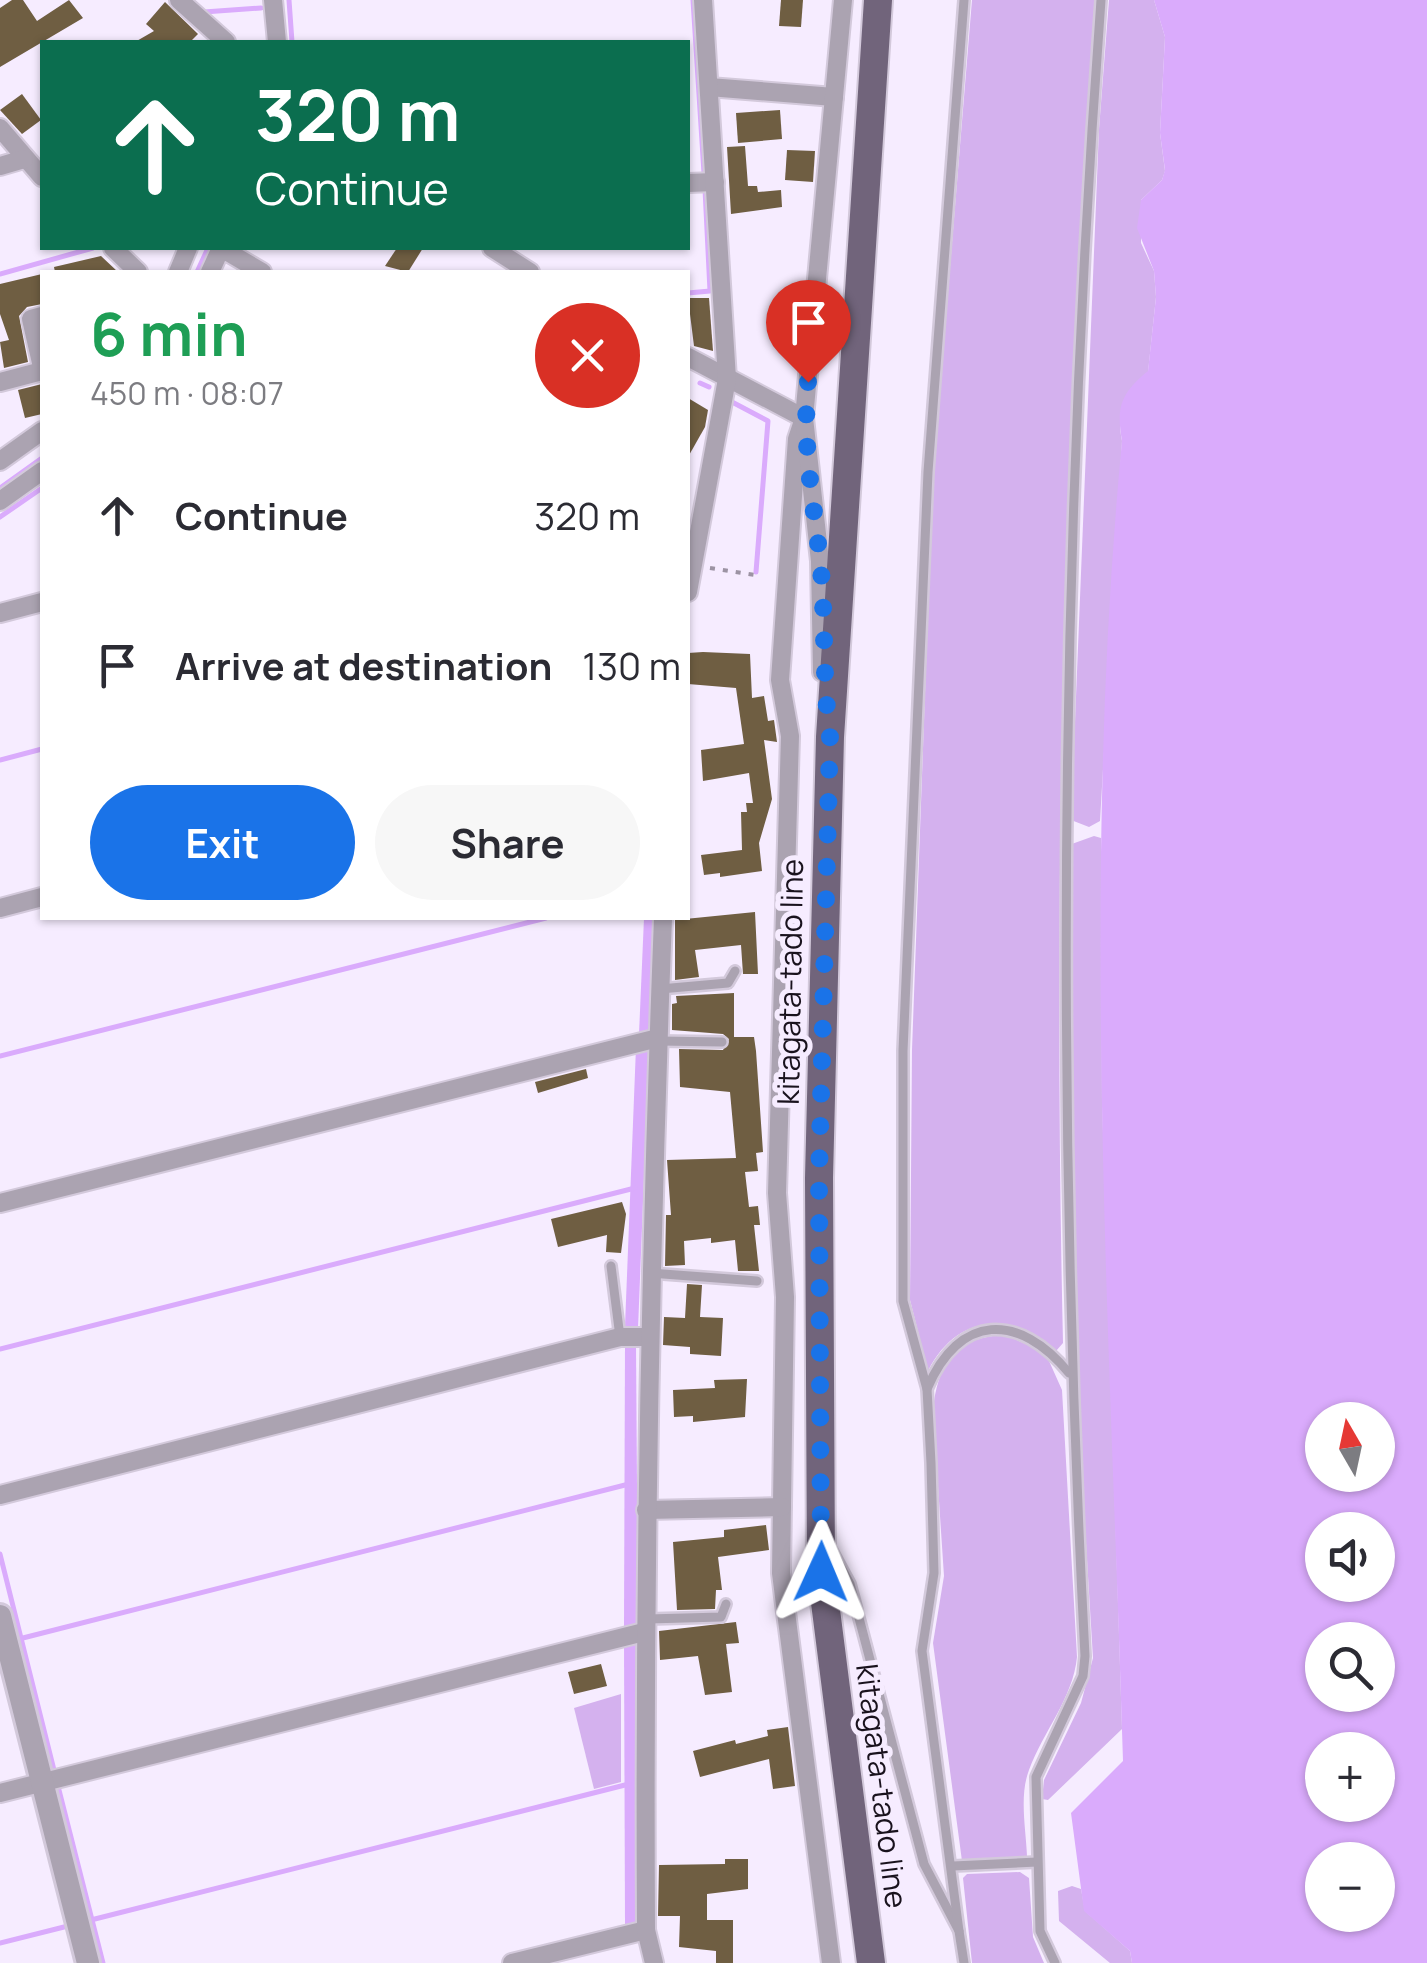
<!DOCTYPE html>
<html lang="en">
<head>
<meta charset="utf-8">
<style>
	:root { --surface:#fff; --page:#f7f7f7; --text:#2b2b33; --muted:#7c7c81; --accent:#1a73e8 }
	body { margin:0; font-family:Manrope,sans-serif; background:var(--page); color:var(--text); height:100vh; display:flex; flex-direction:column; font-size:38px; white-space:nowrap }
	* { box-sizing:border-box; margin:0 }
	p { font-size:32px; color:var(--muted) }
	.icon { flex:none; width:55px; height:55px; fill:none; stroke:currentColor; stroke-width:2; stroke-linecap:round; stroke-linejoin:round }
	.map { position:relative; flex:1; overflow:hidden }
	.panel { position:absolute; left:40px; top:270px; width:650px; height:650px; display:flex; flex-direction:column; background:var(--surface); border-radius:0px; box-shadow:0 2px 8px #0004 }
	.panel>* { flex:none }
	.top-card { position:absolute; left:40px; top:40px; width:650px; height:210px; border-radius:0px; box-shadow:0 2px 8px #0004; background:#0b6e4f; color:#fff; overflow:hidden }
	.needle { width:65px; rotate:351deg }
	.controls { position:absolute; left:1305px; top:1402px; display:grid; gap:20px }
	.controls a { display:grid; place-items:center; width:90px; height:90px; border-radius:50%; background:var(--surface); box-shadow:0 2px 8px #0004; font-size:50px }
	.pin { position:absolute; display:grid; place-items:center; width:85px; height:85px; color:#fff; margin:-102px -42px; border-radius:50% 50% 50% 0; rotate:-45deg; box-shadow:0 0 10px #0007 }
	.pin .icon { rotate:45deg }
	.me { position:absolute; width:110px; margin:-55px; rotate:1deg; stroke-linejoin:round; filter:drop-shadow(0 0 8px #0008) }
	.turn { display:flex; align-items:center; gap:35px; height:210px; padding:0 50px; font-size:45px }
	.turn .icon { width:130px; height:130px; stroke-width:2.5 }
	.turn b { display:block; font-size:70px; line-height:85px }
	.round { display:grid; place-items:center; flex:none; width:105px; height:105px; border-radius:52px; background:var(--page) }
	.head { display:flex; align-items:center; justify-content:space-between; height:170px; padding:0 50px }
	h1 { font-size:60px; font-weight:700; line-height:75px; color:#1e9e55 }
	.primary-button { display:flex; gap:20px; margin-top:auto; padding:20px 50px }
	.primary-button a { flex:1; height:115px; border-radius:60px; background:var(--accent); color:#fff; font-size:40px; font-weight:700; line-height:115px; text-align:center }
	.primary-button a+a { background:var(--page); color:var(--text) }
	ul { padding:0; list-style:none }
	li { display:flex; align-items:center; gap:30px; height:150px; padding:0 50px }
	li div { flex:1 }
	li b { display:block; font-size:38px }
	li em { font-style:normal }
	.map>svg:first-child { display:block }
	.green { fill:#d4b1ee }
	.water { fill:#daabfc; fill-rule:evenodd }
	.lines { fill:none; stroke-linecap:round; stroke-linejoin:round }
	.stream { stroke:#daabfc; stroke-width:5 }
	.building { fill:#6f5e42 }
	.service-casing { stroke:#d3c9db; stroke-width:14 }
	.minor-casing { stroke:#d3c9db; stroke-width:22 }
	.tertiary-casing { stroke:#d3c9db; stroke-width:28 }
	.primary-casing { stroke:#d3c9db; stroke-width:32 }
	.path { stroke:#9c93a3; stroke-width:4; stroke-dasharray:5 8; stroke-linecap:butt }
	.service { stroke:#aba3b1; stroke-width:9 }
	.minor { stroke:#aba3b1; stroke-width:18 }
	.tertiary { stroke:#aba3b1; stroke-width:22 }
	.primary { stroke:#71647b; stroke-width:28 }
	.route { stroke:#1a73e8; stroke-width:18; stroke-dasharray:0 32.4 }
	.labels { text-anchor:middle; stroke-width:10; stroke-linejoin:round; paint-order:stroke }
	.street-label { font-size:30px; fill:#19121d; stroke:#f6ecff }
</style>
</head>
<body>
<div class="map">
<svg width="1427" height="1963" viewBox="0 0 1427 1963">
	<rect width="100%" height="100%" fill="#f6ecff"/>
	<g class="green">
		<path d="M 972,0 L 1095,0 C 1063,447 1053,895 1063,1343 L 1056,1351 C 1010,1311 957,1314 928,1371 L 910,1300 L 912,1050 L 933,474 Z"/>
		<path d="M 1109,0 L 1154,0 L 1165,37 L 1160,133 L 1165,171 L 1162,180 L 1141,200 L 1141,243 L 1154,271 L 1156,297 L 1148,372 C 1124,390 1116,412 1122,441 L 1100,821 L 1089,827 L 1071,820 L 1099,129 Z"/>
		<polygon points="1094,836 1101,838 1102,1101 1122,1729 1048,1800 1042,1799 1044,1780 1081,1703 1093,1658 1076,1379 1069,845"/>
		<path d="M 1005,1335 L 1045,1352 L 1062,1390 L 1077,1657 C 1073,1698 1043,1732 1029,1770 C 1019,1796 1026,1829 1027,1856 L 962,1861 L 933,1643 L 944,1576 L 933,1411 C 937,1365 956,1336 1005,1335 Z"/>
		<polygon points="621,1694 621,1782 594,1789 574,1708"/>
		<polygon points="1020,1872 1029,1878 1033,1937 1044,1963 972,1963 963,1878 967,1874"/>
		<polygon points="1072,1886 1081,1889 1085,1911 1130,1951 1132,1963 1110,1963 1059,1921 1058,1891"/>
	</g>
	<g class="water">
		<path d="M 1154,0 L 1427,0 L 1427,1963 L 1132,1963 L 1130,1951 L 1084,1911 L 1071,1813 L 1123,1761 C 1110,1322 1080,880 1122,441 C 1116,407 1121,393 1148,371 L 1156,297 L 1154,271 L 1137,228 L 1141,200 L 1162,180 L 1165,170 L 1160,133 L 1165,37 ZM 1378,1420 L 1378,1475 L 1322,1475 L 1322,1420 ZM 1378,1530 L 1378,1585 L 1322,1585 L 1322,1530 ZM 1378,1640 L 1378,1695 L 1322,1695 L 1322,1640 ZM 1378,1750 L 1378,1805 L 1322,1805 L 1322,1750 ZM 1378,1860 L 1378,1915 L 1322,1915 L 1322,1860 Z"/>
		<polygon points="644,918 654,918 650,1032 639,1034"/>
		<polygon points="636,1047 649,1050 638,1329 625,1326"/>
		<polygon points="625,1343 636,1345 638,1625 624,1628"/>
		<polygon points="624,1641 638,1645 638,1922 625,1925"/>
	</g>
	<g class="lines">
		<g class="stream">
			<polyline points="289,0 292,42"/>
			<polyline points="693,0 704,173"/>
			<polyline points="204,12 261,8"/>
			<polyline points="197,272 208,248"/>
			<polyline points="0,274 93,248"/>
			<polyline points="688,293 710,291 705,189"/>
			<polyline points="700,383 709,387"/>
			<polyline points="732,402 768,421 756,572"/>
			<polyline points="0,488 42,458"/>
			<polyline points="0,517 42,488"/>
			<polyline points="0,760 42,749"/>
			<polyline points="0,1056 546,918"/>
			<polyline points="0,1349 635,1188"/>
			<polyline points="0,1554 54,1770"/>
			<polyline points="15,1640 629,1484"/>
			<polyline points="58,1786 103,1963"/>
			<polyline points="87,1921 629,1784"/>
			<polyline points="0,1943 68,1926"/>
		</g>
	</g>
	<g class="building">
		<polygon points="12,0 23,0 37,21 69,0 83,18 0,67 0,8"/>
		<polygon points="781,0 803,0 801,27 779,26"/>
		<polygon points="165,2 198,34 190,42 135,42 154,31 146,24"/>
		<polygon points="22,94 41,120 22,134 0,110"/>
		<polygon points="780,110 782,139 738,143 736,113"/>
		<polygon points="745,146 748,186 757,186 758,192 781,190 782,207 731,214 727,147"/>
		<polygon points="787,150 815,151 813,182 785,180"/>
		<polygon points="397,248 423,248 408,272 385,266"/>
		<polygon points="101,256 118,272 55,272 54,267"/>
		<polygon points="42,274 42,304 27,307 19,316 28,362 4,368 0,342 9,340 0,314 0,284"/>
		<polygon points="688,298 709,298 713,351 694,346"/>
		<polygon points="42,384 42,414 25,418 18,390"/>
		<polygon points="688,398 708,410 705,427 688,457"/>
		<polygon points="703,652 750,654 752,698 764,696 768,721 774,720 777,742 764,740 772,799 759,843 762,871 720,877 720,873 704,875 701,855 742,850 741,812 747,812 746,803 753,803 749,773 703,781 701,750 744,744 736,688 688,684 688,653"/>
		<polygon points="755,912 758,974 743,974 741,945 695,950 699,977 675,980 675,920"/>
		<polygon points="734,993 734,1037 754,1037 756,1051 763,1152 756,1153 758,1171 745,1172 749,1207 758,1206 760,1225 754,1225 759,1271 738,1271 735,1240 711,1243 711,1238 684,1241 685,1265 665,1266 666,1215 671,1215 667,1160 736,1158 730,1092 680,1087 679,1049 723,1050 729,1039 723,1034 672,1030 672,1004 677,1003 676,996"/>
		<polygon points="586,1069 588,1078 538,1093 535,1082"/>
		<polygon points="622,1202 626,1214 621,1253 606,1252 607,1235 558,1247 551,1219"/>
		<polygon points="687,1284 702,1285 700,1317 723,1318 721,1356 690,1354 690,1347 663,1345 664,1317 685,1318"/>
		<polygon points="747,1379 745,1417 693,1422 693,1416 674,1417 673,1390 715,1388 714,1380"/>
		<polygon points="766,1525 769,1550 718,1557 722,1590 716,1590 715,1609 677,1610 673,1542 724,1537 724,1530"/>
		<polygon points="736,1622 739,1643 726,1644 732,1692 705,1695 698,1656 660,1660 659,1631"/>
		<polygon points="601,1664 607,1686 574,1694 568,1672"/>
		<polygon points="788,1727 795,1786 773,1789 769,1759 700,1777 693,1751 735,1740 736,1744 768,1736 767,1730"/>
		<polygon points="725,1859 748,1859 748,1889 707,1894 707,1920 733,1920 733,1963 716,1963 716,1951 679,1947 680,1916 658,1916 659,1865 725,1864"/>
	</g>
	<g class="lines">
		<g class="service-casing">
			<g id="service">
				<polyline points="660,989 728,983 735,971"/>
				<polyline points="660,1041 722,1042"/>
				<polyline points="611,1266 620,1337"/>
				<polyline points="650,1273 757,1281"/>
				<path d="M 927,1389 C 959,1313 1019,1312 1069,1373"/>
				<polyline points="831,1549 850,1584 924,1864 959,1931 964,1963"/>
				<polyline points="648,1619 721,1617 726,1604"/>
				<polyline points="953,1866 1037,1862"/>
				<polyline points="959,1931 922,1651 934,1573 931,1463 927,1389 903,1301 903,1051 928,472 964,0"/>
				<path d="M 1055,1963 L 1040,1931 L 1036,1777 L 1083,1676 L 1085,1656 C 1056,1104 1060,552 1101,0"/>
			</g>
		</g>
		<g class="minor-casing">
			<g id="minor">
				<polyline points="179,0 226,42"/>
				<polyline points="273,0 277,42"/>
				<polyline points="709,87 834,97"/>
				<polyline points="0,128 42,177"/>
				<polyline points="0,166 24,159"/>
				<polyline points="688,183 715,182"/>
				<polyline points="113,248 138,272"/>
				<polyline points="221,248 262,272"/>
				<polyline points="492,248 530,272"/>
				<polyline points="178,272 188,248"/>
				<polyline points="210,272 221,248"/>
				<polyline points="42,316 31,319 42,367"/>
				<polyline points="688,357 804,418"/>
				<polyline points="0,382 42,371"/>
				<polyline points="804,418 797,439 780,680 790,736 777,1193 785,1297 781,1573 831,1963"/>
				<polyline points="0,461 42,431"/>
				<polyline points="0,501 42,471"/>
				<polyline points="688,592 727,379 703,0"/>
				<polyline points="0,613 42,602"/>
				<polyline points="822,672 820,561 804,418 843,0"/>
				<polyline points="0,908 42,897"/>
				<polyline points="0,1203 658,1038"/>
				<polyline points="0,1495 620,1337 648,1337"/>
				<polyline points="646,1510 782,1507"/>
				<polyline points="0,1793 644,1632"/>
				<polyline points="512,1963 646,1930"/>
				<path d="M 654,1963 L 646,1930 C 644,1592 650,1255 663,918"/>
			</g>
		</g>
		<g class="tertiary-casing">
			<polyline id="tertiary" points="0,1616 88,1963"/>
		</g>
		<g class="primary-casing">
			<polyline id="primary" points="871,1963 821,1571 819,1178 830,737 878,0"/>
		</g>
		<polyline class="path" points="710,568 755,575"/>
		<use href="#service" class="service"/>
		<use href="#minor" class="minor"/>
		<use href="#tertiary" class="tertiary"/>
		<use href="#primary" class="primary"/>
	</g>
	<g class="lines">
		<path class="route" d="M 808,382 C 802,442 813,500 820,559 C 826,618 822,678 830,737 L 819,1178 L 821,1572"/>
	</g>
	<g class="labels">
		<g class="street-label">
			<text transform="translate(791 982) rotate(-89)" y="10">kitagata-tado line</text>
			<text transform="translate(881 1786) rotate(83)" y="10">kitagata-tado line</text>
		</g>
	</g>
</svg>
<div class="controls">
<a><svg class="needle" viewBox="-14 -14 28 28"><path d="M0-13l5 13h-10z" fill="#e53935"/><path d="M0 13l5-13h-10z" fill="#7c7c81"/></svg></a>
<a><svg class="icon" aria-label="sound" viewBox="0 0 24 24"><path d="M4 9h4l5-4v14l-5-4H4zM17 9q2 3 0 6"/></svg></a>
<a><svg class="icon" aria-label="search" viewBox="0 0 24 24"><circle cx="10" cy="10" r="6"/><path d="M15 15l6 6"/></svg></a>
<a>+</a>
<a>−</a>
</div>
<div class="pin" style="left:808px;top:382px;background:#d93025"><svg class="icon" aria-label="arrive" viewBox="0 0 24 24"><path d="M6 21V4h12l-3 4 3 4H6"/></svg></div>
<svg class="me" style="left:821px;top:1572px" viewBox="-20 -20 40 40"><path d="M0-17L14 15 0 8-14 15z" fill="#1a73e8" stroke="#fff" stroke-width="4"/></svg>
<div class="top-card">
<div class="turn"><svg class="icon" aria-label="ahead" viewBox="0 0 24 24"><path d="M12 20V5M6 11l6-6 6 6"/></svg><div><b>320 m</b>Continue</div></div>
</div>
<section class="panel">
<div class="head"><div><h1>6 min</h1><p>450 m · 08:07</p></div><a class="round" style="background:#d93025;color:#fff"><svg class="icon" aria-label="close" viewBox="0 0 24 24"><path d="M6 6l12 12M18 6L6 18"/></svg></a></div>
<ul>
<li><svg class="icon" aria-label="ahead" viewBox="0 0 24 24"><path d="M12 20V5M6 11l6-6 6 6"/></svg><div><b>Continue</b></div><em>320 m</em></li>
<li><svg class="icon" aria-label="arrive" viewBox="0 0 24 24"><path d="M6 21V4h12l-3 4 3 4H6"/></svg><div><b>Arrive at destination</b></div><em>130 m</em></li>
</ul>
<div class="primary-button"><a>Exit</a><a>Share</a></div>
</section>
</div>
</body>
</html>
